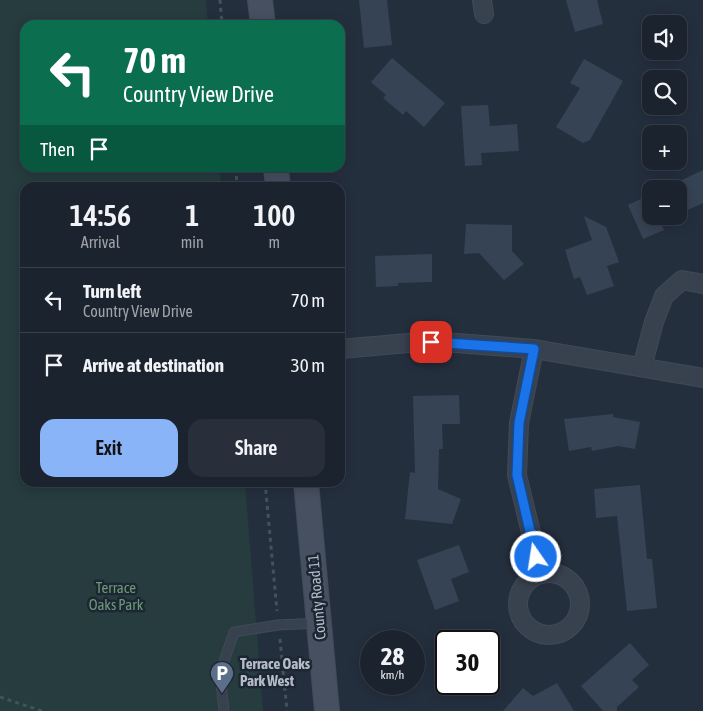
<!DOCTYPE html>
<html lang="en">
<head>
<meta charset="utf-8">
<style>
	:root { --surface:#1b232e; --page:#282f3a; --text:#f1f3f6; --muted:#a0a4aa; --line:#39404a; --accent:#8ab4f8 }
	body { margin:0; font-family:"Asap Condensed",sans-serif; background:var(--page); color:var(--text); height:100vh; display:flex; flex-direction:column; font-size:19px; white-space:nowrap }
	* { box-sizing:border-box; margin:0 }
	p { font-size:16px; color:var(--muted) }
	.icon { flex:none; width:28px; height:28px; fill:none; stroke:currentColor; stroke-width:2; stroke-linecap:round; stroke-linejoin:round }
	.map { position:relative; flex:1; overflow:hidden }
	.drawer { position:absolute; left:20px; top:182px; width:325px; height:305px; display:flex; flex-direction:column; background:var(--surface); border-radius:15px; box-shadow:0 2px 12px #0003,0 0 0 1px var(--line) }
	.drawer>* { flex:none }
	.top-card { position:absolute; left:20px; top:20px; width:325px; height:152px; border-radius:15px; box-shadow:0 2px 12px #0003,0 0 0 1px var(--line); background:#0b6e4f; color:#fff; overflow:hidden }
	.controls { position:absolute; left:642px; top:15px; display:grid; gap:10px }
	.controls a { display:grid; place-items:center; width:45px; height:45px; border-radius:10px; background:var(--surface); box-shadow:0 2px 12px #0003,0 0 0 1px var(--line); font-size:25px }
	.speed { position:absolute; left:360px; top:630px; display:flex; gap:10px; font-size:25px; font-weight:700; text-align:center }
	.speed>* { display:grid; place-content:center; width:65px; height:65px; border-radius:50%; background:var(--surface); box-shadow:0 2px 12px #0003,0 0 0 1px var(--line); line-height:1 }
	.speed small { font-size:12px; font-weight:400 }
	.speed .limit { border:2px solid #111; border-radius:8px; background:#fff; color:#111 }
	.pin { position:absolute; display:grid; place-items:center; width:42px; height:42px; color:#fff; margin:-21px; border-radius:10px; box-shadow:0 2px 8px #0006 }
	.me { position:absolute; width:55px; margin:-28px; rotate:347deg; stroke-linejoin:round; filter:drop-shadow(0 0 4px #0008) }
	.turn { display:flex; align-items:center; gap:18px; height:105px; padding:0 20px; font-size:22px }
	.turn .icon { width:65px; height:65px; stroke-width:2.5 }
	.turn b { display:block; font-size:35px; line-height:42px }
	.then { display:flex; align-items:center; height:48px; padding:0 20px; background:#0003; gap:10px; font-size:19px }
	.eta { display:flex; justify-content:space-evenly; align-items:center; height:85px; text-align:center }
	.eta b { font-size:30px; font-weight:600; line-height:35px }
	.primary-button { display:flex; gap:10px; margin-top:auto; padding:10px 20px }
	.primary-button a { flex:1; height:58px; border-radius:15px; background:var(--accent); color:#111; font-size:20px; font-weight:600; line-height:58px; text-align:center }
	.primary-button a+a { background:var(--page); color:var(--text) }
	ul { padding:0; list-style:none }
	li { display:flex; align-items:center; gap:15px; height:65px; padding:0 20px; border-top:1px solid var(--line) }
	li div { flex:1 }
	li b { display:block; font-size:19px }
	li em { font-style:normal }
	.map>svg:first-child { display:block }
	.green { fill:#263c3f }
	.building { fill:#364354 }
	.lines { fill:none; stroke-linecap:round; stroke-linejoin:round }
	.lane-casing { stroke:#414a57; stroke-width:11 }
	.street-casing { stroke:#414a57; stroke-width:20 }
	.secondary-casing { stroke:#414a57; stroke-width:26 }
	.path { stroke:#3f5557; stroke-width:3; stroke-dasharray:4 4; stroke-linecap:butt }
	.lane { stroke:#38414e; stroke-width:9 }
	.street { stroke:#38414e; stroke-width:18 }
	.secondary { stroke:#465061; stroke-width:24 }
	.route-casing { stroke:#114b97; stroke-width:12 }
	.route { stroke:#1a73e8; stroke-width:9 }
	.labels { text-anchor:middle; stroke-width:5; stroke-linejoin:round; paint-order:stroke }
	.park-label { font-size:15px; fill:#6b9a76; stroke:#1d2633 }
	.street-label { font-size:15px; fill:#b4bcc9; stroke:#1d2633 }
	.poi-label { font-size:15px; font-weight:bold; fill:#b4bcc9; stroke:#1d2633; text-anchor:start }
</style>
</head>
<body>
<div class="map">
<svg width="703" height="711" viewBox="0 0 703 711">
	<rect width="100%" height="100%" fill="#242f3e"/>
	<polygon class="green" points="0,0 206,0 208,25 25,25 25,168 220,168 221,187 25,188 25,482 245,483 263,711 0,711"/>
	<g class="building">
		<polygon points="359,0 387,0 392,45 364,48"/>
		<polygon points="566,0 597,0 603,24 575,32"/>
		<polygon points="392,58 445,103 424,127 406,111 403,115 383,98 386,95 371,82"/>
		<polygon points="584,59 623,81 590,140 583,143 556,127 580,88 570,83"/>
		<polygon points="488,105 490,126 517,124 519,151 481,153 482,165 465,166 461,106"/>
		<polygon points="703,170 703,203 679,214 679,189 663,189"/>
		<polygon points="651,194 651,216 677,216 678,218 662,226 664,230 643,239 628,205"/>
		<polygon points="584,216 606,227 619,262 607,266 614,286 587,295 580,277 574,279 565,250 592,240"/>
		<polygon points="466,224 512,225 512,251 524,264 504,280 479,253 464,254"/>
		<polygon points="432,254 432,282 398,283 398,286 376,287 375,256"/>
		<polygon points="459,395 460,424 442,424 443,449 439,449 438,489 461,499 452,524 405,519 410,472 415,473 413,396"/>
		<polygon points="613,414 613,417 640,422 635,449 618,446 592,451 591,447 569,451 564,419"/>
		<polygon points="640,485 647,559 652,559 657,608 627,611 617,516 596,518 594,489"/>
		<polygon points="459,545 469,572 451,579 459,601 435,610 417,560"/>
		<polygon points="630,643 649,665 632,680 639,687 617,707 617,711 603,711 581,686"/>
		<polygon points="557,683 574,711 503,711 523,688 533,696"/>
	</g>
	<g class="lines">
		<g class="lane-casing">
			<polyline id="lane" points="224,711 220,673 234,632 278,625 319,623"/>
		</g>
		<g class="street-casing">
			<g id="street">
				<polyline points="482,0 484,14"/>
				<polyline points="340,349 431,341 534,349 703,378"/>
				<polyline points="534,349 519,423 517,475 541,574"/>
				<polyline points="642,367 654,322 664,296 682,280 703,284"/>
				<circle cx="549" cy="604" r="31"/>
			</g>
		</g>
		<g class="secondary-casing">
			<g id="secondary">
				<polyline points="260,0 263,25"/>
				<polyline points="276,168 278,188"/>
				<polyline points="306,482 327,711"/>
			</g>
		</g>
		<g class="path">
			<polyline points="220,0 222,25"/>
			<polyline points="236,168 237,188"/>
			<polyline points="265,482 277,611"/>
			<polyline points="280,639 287,711"/>
			<polyline points="0,697 42,711"/>
		</g>
		<use href="#lane" class="lane"/>
		<use href="#street" class="street"/>
		<use href="#secondary" class="secondary"/>
	</g>
	<g class="lines">
		<g class="route-casing">
			<polyline id="route" points="431,342 534,349 519,423 517,475 536,557"/>
		</g>
		<use href="#route" class="route"/>
	</g>
	<defs>
		<g id="parking-pin" transform="scale(1.25)"><path d="M0 17L-7.5 6A9.5 9.5 0 1 1 7.5 6Z" fill="#5c6f8a" stroke="#1d2633"/><path d="M-3.5-5.5H1a3.5 3.5 0 0 1 0 7H-1V5.5H-3.5ZM-1-3.4V-.6H.8a1.4 1.4 0 0 0 0-2.8Z" fill="#fff"/></g>
	</defs>
	<g fill-rule="evenodd">
		<use href="#parking-pin" x="222" y="673"/>
	</g>
	<g class="labels">
		<g class="park-label">
			<text x="116" y="593">Terrace<tspan x="116" dy="17">Oaks Park</tspan></text>
		</g>
		<g class="street-label">
			<text transform="translate(317 597) rotate(-95)" y="5">County Road 11</text>
		</g>
		<g class="poi-label">
			<text x="240" y="669">Terrace Oaks<tspan x="240" dy="17">Park West</tspan></text>
		</g>
	</g>
</svg>
<div class="controls">
<a><svg class="icon" aria-label="sound" viewBox="0 0 24 24"><path d="M4 9h4l5-4v14l-5-4H4zM17 9q2 3 0 6"/></svg></a>
<a><svg class="icon" aria-label="search" viewBox="0 0 24 24"><circle cx="10" cy="10" r="6"/><path d="M15 15l6 6"/></svg></a>
<a>+</a>
<a>−</a>
</div>
<div class="speed"><div>28<small>km/h</small></div><div class="limit">30</div></div>
<div class="pin" style="left:431px;top:342px;background:#d93025"><svg class="icon" aria-label="arrive" viewBox="0 0 24 24"><path d="M6 21V4h12l-3 4 3 4H6"/></svg></div>
<svg class="me" style="left:536px;top:557px" viewBox="-20 -20 40 40"><circle r="17" fill="#1a73e8" stroke="#fff" stroke-width="3"/><path d="M0-11L8 9 0 5-8 9z" fill="#fff"/></svg>
<div class="top-card">
<div class="turn"><svg class="icon" aria-label="left" viewBox="0 0 24 24"><path d="M17 20v-9H6M10 6l-5 5 5 5"/></svg><div><b>70 m</b>Country View Drive</div></div>
<div class="then">Then<svg class="icon" aria-label="arrive" viewBox="0 0 24 24"><path d="M6 21V4h12l-3 4 3 4H6"/></svg></div>
</div>
<section class="drawer">
<div class="eta">
<div><b>14:56</b><p>Arrival</p></div>
<div><b>1</b><p>min</p></div>
<div><b>100</b><p>m</p></div>
</div>
<ul>
<li><svg class="icon" aria-label="left" viewBox="0 0 24 24"><path d="M17 20v-9H6M10 6l-5 5 5 5"/></svg><div><b>Turn left</b><p>Country View Drive</p></div><em>70 m</em></li>
<li><svg class="icon" aria-label="arrive" viewBox="0 0 24 24"><path d="M6 21V4h12l-3 4 3 4H6"/></svg><div><b>Arrive at destination</b></div><em>30 m</em></li>
</ul>
<div class="primary-button"><a>Exit</a><a>Share</a></div>
</section>
</div>
</body>
</html>
